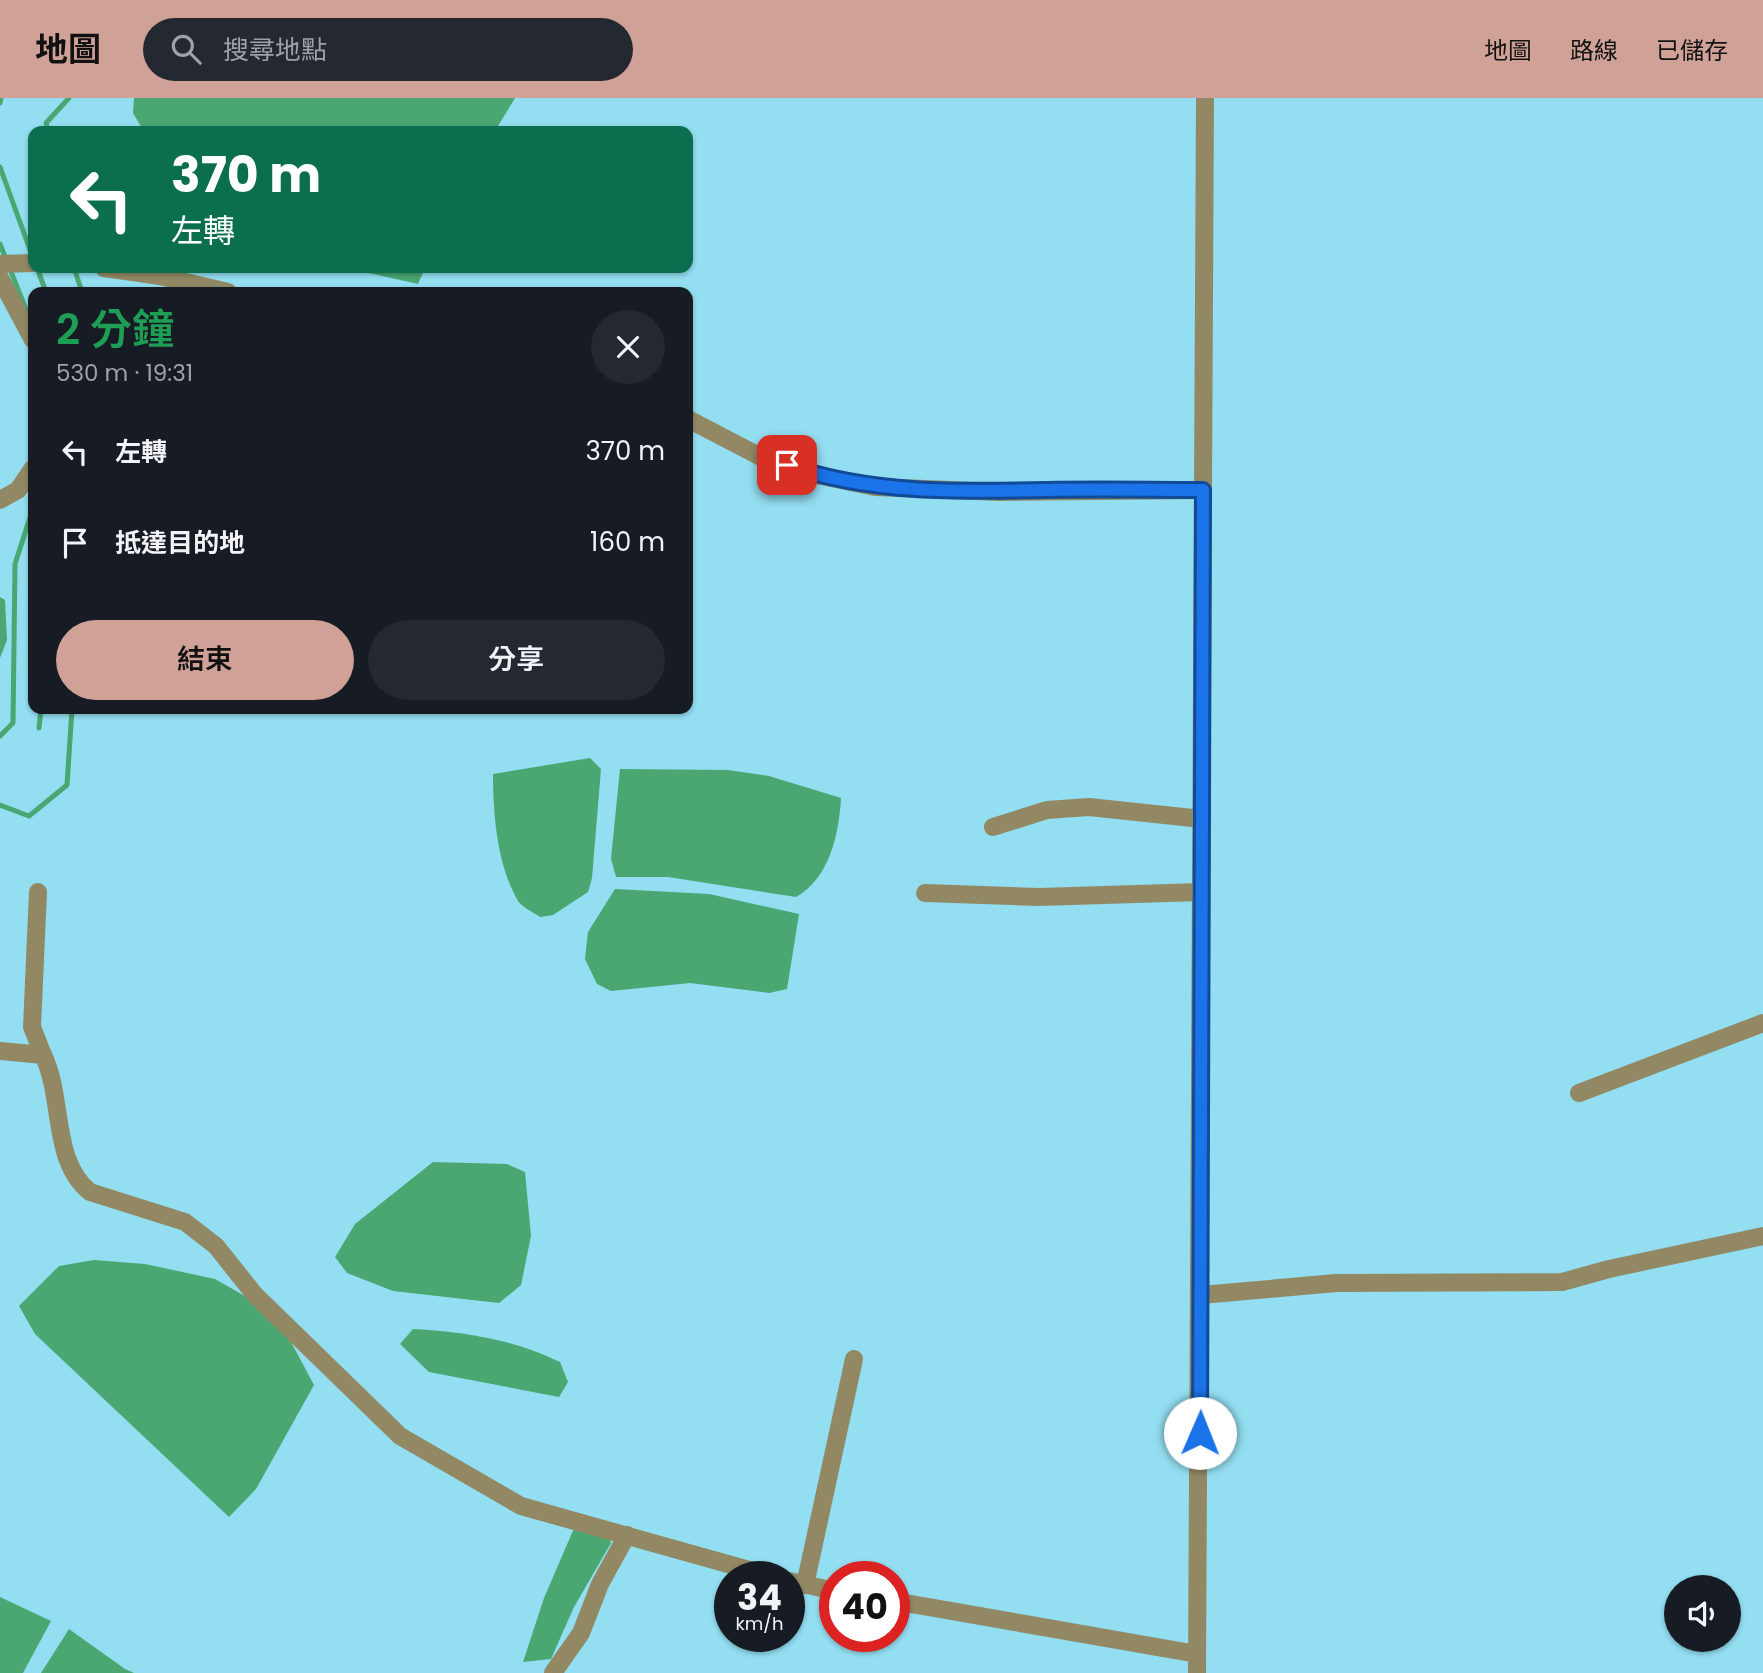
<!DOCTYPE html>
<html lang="zh-TW">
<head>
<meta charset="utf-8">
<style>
	:root { --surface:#171b24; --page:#242831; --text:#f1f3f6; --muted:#9ea1a6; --accent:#d0a297 }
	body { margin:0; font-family:Poppins,"Noto Sans TC",sans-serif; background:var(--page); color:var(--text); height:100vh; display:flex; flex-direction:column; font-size:26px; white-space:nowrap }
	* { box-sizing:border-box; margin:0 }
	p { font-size:23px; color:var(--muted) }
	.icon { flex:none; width:38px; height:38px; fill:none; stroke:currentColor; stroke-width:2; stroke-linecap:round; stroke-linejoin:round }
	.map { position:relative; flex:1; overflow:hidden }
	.details { position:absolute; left:28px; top:189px; width:665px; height:427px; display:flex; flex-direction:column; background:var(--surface); border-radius:14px; box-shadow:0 2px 5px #0004 }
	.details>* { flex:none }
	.banner { position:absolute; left:28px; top:28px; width:665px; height:147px; border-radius:14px; box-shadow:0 2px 5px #0004; background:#0b6e4f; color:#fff; overflow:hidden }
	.buttons { position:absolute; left:1664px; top:1477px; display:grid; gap:14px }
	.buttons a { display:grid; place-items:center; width:77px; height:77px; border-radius:50%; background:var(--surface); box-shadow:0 2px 5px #0004; font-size:35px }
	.speed { position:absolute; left:714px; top:1463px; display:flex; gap:14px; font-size:35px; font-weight:700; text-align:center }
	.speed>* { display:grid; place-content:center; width:91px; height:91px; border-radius:50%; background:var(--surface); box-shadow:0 2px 5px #0004; line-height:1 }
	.speed small { font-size:18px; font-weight:400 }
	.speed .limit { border:10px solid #d22; background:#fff; color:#111 }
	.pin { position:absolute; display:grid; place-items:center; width:60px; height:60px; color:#fff; margin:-30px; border-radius:14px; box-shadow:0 4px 10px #0006 }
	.me { position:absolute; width:77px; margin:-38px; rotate:1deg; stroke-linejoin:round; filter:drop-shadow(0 0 5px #0008) }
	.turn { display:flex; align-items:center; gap:24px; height:147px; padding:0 28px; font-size:32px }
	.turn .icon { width:91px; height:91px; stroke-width:2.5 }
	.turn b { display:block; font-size:49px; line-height:60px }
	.round { display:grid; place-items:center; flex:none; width:74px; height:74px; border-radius:37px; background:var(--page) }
	.head { display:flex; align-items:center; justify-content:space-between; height:119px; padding:0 28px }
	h1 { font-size:42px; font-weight:600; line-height:52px; color:#1e9e55 }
	.cta { display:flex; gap:14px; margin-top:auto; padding:14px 28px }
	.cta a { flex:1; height:80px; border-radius:42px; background:var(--accent); color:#111; font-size:28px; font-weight:600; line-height:80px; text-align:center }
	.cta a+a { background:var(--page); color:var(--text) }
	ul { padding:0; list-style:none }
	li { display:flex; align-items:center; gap:21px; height:91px; padding:0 28px }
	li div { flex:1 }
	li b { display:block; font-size:26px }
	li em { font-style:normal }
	header { display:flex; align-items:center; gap:42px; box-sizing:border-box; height:98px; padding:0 35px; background:var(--accent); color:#111 }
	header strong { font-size:33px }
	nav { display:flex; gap:38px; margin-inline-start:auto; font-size:24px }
	.search { width:490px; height:63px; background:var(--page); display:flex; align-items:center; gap:18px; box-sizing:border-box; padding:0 24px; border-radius:38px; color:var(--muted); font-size:26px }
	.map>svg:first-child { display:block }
	.water { fill:#4aa772 }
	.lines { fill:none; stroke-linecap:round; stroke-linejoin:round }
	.stream { stroke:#4aa772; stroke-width:5 }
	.minor { stroke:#928964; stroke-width:18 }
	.route-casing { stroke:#114b97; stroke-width:18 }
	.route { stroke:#1a73e8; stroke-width:12 }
</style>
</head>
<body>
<header>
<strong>地圖</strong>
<div class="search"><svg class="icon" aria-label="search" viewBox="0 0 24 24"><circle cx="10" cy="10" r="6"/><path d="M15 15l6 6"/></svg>搜尋地點</div>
<nav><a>地圖</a><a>路線</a><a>已儲存</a></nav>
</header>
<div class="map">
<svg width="1763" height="1575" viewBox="0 0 1763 1575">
	<rect width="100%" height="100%" fill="#93def1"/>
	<g class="water">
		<polygon points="134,0 515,0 495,33 146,33 143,32 133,15"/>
		<polygon points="346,170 425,170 418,186"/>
		<polygon points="0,499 5,502 7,542 0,560"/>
		<path d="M 590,660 L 601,671 L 592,780 L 588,794 L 553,817 L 540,819 C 533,814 522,809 518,803 C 497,767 493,716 493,676 Z"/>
		<path d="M 620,671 L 728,672 L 769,678 L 841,700 C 839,735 830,780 796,799 L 668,779 L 616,779 L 611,761 Z"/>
		<polygon points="615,791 709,796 799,816 787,891 769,895 690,885 611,893 597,886 585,861 588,834"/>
		<polygon points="433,1064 507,1066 525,1074 531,1138 521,1187 499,1205 393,1193 347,1175 335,1159 355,1126"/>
		<polygon points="94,1162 145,1166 215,1181 276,1216 314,1287 256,1391 229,1419 35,1236 19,1208 59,1168"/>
		<path d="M 413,1231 C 464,1234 513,1241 560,1264 L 568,1284 L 559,1299 L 429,1274 L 400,1246 Z"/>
		<polygon points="578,1421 604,1426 611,1445 574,1509 551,1561 523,1564 544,1500"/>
		<polygon points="0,1499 51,1523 23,1575 0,1575"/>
		<polygon points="69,1531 125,1571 134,1575 41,1575"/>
	</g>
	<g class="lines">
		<g class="stream">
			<polyline points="0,5 1,0"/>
			<polyline points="48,33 46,25 69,0"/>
			<polyline points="0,69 33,160"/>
			<polyline points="0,146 27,214"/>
			<polyline points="37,170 46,194"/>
			<polyline points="74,170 82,194"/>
			<polyline points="39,630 41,611"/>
			<polyline points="0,638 13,625 15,466 33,410"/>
			<polyline points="0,707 29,718 67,687 72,611"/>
		</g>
		<g class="minor">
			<polyline points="0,166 33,165"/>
			<polyline points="104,170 160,178 228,194"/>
			<polyline points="0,180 33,242"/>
			<polyline points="688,321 761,359 812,376 875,389 1000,394 1203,392"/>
			<polyline points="0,402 18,392 33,370"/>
			<polyline points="993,729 1047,712 1089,709 1202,721"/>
			<polyline points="38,794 32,929 43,957"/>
			<polyline points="925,795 1039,799 1201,794"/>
			<path d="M 0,953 L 43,957 C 64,999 51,1063 90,1094 L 185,1124 L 216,1148 L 255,1197 L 400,1338 L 521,1408 L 774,1479"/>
			<polyline points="1579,995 1763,925"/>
			<polyline points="1201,1197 1336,1185 1562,1184 1609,1171 1763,1138"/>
			<polyline points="789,1483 835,1493"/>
			<polyline points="805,1487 854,1261"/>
			<polyline points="894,1503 1197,1556"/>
			<polyline points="553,1575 581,1535 600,1486 627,1437"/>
			<polyline points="1197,1575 1205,0"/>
		</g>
	</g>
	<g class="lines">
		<g class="route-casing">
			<path id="route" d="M 787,367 C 870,396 960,394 1047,392 C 1099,391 1151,392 1203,392 L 1200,1335"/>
		</g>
		<use href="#route" class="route"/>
	</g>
</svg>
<div class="buttons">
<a><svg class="icon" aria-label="sound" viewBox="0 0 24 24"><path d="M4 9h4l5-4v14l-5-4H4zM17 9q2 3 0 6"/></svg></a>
</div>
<div class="speed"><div>34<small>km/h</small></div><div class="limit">40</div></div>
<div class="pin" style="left:787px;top:367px;background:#d93025"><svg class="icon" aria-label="arrive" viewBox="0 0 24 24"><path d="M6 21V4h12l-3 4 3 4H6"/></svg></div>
<svg class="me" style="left:1200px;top:1335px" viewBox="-20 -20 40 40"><circle r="19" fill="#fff"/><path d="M0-13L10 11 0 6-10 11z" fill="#1a73e8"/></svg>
<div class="banner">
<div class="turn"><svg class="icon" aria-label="left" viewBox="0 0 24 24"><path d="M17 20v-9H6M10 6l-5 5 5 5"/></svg><div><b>370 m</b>左轉</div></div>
</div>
<section class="details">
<div class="head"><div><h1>2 分鐘</h1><p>530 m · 19:31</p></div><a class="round"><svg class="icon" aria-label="close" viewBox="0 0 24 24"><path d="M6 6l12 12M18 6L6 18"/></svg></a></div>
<ul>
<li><svg class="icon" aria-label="left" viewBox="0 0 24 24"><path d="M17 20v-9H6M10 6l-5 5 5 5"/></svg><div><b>左轉</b></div><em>370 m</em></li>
<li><svg class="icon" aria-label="arrive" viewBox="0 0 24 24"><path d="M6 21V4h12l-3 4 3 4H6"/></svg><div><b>抵達目的地</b></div><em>160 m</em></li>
</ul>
<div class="cta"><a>結束</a><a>分享</a></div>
</section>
</div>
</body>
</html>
